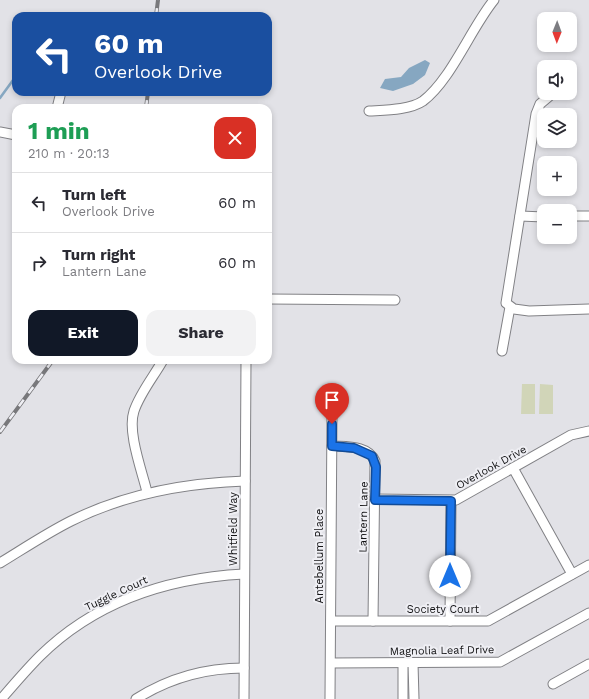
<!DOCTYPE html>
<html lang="en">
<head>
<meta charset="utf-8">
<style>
	:root { --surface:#fff; --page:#f2f2f3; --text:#2b2b33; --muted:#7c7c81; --line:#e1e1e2; --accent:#111827 }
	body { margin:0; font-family:"Work Sans",sans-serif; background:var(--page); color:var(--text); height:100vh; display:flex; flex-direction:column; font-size:15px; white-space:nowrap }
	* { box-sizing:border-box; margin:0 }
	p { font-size:13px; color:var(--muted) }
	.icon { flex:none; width:22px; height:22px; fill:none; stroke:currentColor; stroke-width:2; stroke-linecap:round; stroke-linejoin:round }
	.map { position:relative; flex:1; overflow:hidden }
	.sheet { position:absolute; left:12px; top:104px; width:260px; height:260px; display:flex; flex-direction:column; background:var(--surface); border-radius:12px; box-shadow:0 2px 6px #0003 }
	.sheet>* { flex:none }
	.hud { position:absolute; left:12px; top:12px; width:260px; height:84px; border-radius:12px; box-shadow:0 2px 6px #0003; background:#1a4fa0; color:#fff; overflow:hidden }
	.needle { width:26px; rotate:181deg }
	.controls { position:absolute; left:537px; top:12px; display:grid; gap:8px }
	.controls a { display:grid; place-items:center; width:40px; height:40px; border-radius:8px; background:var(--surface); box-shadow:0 2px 6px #0003; font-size:20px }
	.pin { position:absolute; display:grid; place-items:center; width:34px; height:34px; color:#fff; margin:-41px -17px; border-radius:50% 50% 50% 0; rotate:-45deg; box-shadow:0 0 4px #0007 }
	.pin .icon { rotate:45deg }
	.me { position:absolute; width:44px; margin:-22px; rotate:0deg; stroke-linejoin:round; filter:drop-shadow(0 0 3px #0008) }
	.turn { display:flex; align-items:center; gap:14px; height:84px; padding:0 16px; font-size:18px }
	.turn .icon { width:52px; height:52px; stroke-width:2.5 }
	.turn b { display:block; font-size:28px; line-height:34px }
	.round { display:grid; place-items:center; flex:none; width:42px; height:42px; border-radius:12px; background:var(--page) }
	.overview { display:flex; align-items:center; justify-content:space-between; height:68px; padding:0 16px }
	h1 { font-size:24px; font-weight:700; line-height:30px; color:#1e9e55 }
	.cta { display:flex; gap:8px; margin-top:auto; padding:8px 16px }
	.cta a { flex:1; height:46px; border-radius:12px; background:var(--accent); color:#fff; font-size:16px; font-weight:700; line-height:46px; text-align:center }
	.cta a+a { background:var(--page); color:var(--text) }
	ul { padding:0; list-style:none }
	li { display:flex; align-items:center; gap:12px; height:60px; padding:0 16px; border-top:1px solid var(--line) }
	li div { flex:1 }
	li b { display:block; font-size:15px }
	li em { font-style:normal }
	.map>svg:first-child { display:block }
	.green { fill:#d1d5b8 }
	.water { fill:#86a7c1 }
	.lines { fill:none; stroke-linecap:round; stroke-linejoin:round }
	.stream { stroke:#86a7c1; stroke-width:2.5 }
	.minor-casing { stroke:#818185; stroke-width:11 }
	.minor { stroke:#fff; stroke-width:9 }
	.rail-casing { stroke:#78787b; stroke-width:4 }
	.rail { stroke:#efeff4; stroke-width:2.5; stroke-dasharray:8; stroke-linecap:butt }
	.route-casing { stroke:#114b97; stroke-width:10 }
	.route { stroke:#1a73e8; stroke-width:7 }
	.labels { text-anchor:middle; stroke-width:4; stroke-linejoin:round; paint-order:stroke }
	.street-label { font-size:11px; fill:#131315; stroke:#efeff4 }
</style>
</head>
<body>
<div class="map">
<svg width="589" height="699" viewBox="0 0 589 699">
	<rect width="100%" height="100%" fill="#e2e2e7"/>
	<g class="green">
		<polygon points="522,384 535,384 535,414 521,414"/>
		<polygon points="540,384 553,385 553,414 539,414"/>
	</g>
	<polygon class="water" points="425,60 430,63 425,75 413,84 393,91 380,88 385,79 401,77 409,68"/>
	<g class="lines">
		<polyline class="stream" points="0,98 16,76"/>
		<g class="minor-casing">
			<g id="minor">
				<polyline points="553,93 540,104 536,114 506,303 514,309 529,311 589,309"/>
				<polyline points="57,108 61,92"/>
				<path d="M 369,111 C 385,110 410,110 423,101 C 451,80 471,28 494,0"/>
				<polyline points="0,132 16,135"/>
				<polyline points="520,216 544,217"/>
				<polyline points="570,216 589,216"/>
				<polyline points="268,299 395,300"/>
				<polyline points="502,351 510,307"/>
				<path d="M 332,446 C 347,447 368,445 375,461 L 373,621"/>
				<polyline points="513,468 572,574"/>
				<path d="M 147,492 C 142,471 127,432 134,411 C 140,393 154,376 163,360"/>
				<polyline points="375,499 456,500 571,435 589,431"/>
				<path d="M 0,563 C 23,549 47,533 71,521 C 125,494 185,483 245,481"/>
				<polyline points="331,621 488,621 589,565"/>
				<polyline points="450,621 451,501"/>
				<polyline points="331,663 500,662 589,613"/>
				<polyline points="403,663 403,699"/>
				<polyline points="413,663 414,699"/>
				<polyline points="553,684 589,664"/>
				<path d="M 3,697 C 15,683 27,669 40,656 C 96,601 167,578 244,574"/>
				<path d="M 136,699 C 169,678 205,668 244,668"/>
				<polyline points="244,699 246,360"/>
				<polyline points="330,699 332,413"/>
			</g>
		</g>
		<use href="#minor" class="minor"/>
		<g class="rail-casing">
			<g id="rail">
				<polyline points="156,16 158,0"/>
				<polyline points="146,108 148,92"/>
				<polyline points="0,432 53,360"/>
			</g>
		</g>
		<use href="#rail" class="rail"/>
	</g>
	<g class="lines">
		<g class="route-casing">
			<polyline id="route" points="332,424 332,446 354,448 372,456 376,467 375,500 451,501 450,576"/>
		</g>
		<use href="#route" class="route"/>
	</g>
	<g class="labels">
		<g class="street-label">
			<text transform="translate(491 467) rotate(-29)" y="4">Overlook Drive</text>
			<text transform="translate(363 517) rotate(-89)" y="4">Lantern Lane</text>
			<text transform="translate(233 529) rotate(-90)" y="4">Whitfield Way</text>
			<text transform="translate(319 556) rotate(-90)" y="4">Antebellum Place</text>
			<text transform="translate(116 593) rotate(-25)" y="4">Tuggle Court</text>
			<text x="443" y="613">Society Court</text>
			<text transform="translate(442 650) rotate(-1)" y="4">Magnolia Leaf Drive</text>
		</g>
	</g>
</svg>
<div class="controls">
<a><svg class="needle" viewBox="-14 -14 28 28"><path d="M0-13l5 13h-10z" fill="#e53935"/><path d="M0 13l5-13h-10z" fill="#7c7c81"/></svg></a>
<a><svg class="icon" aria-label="sound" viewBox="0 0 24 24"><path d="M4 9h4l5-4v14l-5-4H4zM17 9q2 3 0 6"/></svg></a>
<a><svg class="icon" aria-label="layers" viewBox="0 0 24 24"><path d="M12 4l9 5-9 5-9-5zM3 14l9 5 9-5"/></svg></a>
<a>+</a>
<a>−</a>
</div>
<div class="pin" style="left:332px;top:424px;background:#d93025"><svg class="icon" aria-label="arrive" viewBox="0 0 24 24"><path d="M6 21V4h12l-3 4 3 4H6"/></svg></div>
<svg class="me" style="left:450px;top:576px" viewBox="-20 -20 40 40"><circle r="19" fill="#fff"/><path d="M0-13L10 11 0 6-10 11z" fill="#1a73e8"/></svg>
<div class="hud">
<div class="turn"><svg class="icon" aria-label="left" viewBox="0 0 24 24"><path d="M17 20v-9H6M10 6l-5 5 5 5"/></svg><div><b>60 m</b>Overlook Drive</div></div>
</div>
<section class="sheet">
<div class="overview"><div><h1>1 min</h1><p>210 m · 20:13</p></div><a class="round" style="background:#d93025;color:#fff"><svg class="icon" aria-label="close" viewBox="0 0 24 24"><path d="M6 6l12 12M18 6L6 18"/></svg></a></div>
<ul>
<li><svg class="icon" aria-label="left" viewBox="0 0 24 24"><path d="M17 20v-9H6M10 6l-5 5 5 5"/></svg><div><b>Turn left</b><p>Overlook Drive</p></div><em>60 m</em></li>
<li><svg class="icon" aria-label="right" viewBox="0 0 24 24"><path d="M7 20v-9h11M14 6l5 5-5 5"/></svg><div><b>Turn right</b><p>Lantern Lane</p></div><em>60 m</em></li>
</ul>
<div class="cta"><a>Exit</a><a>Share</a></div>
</section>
</div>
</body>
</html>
